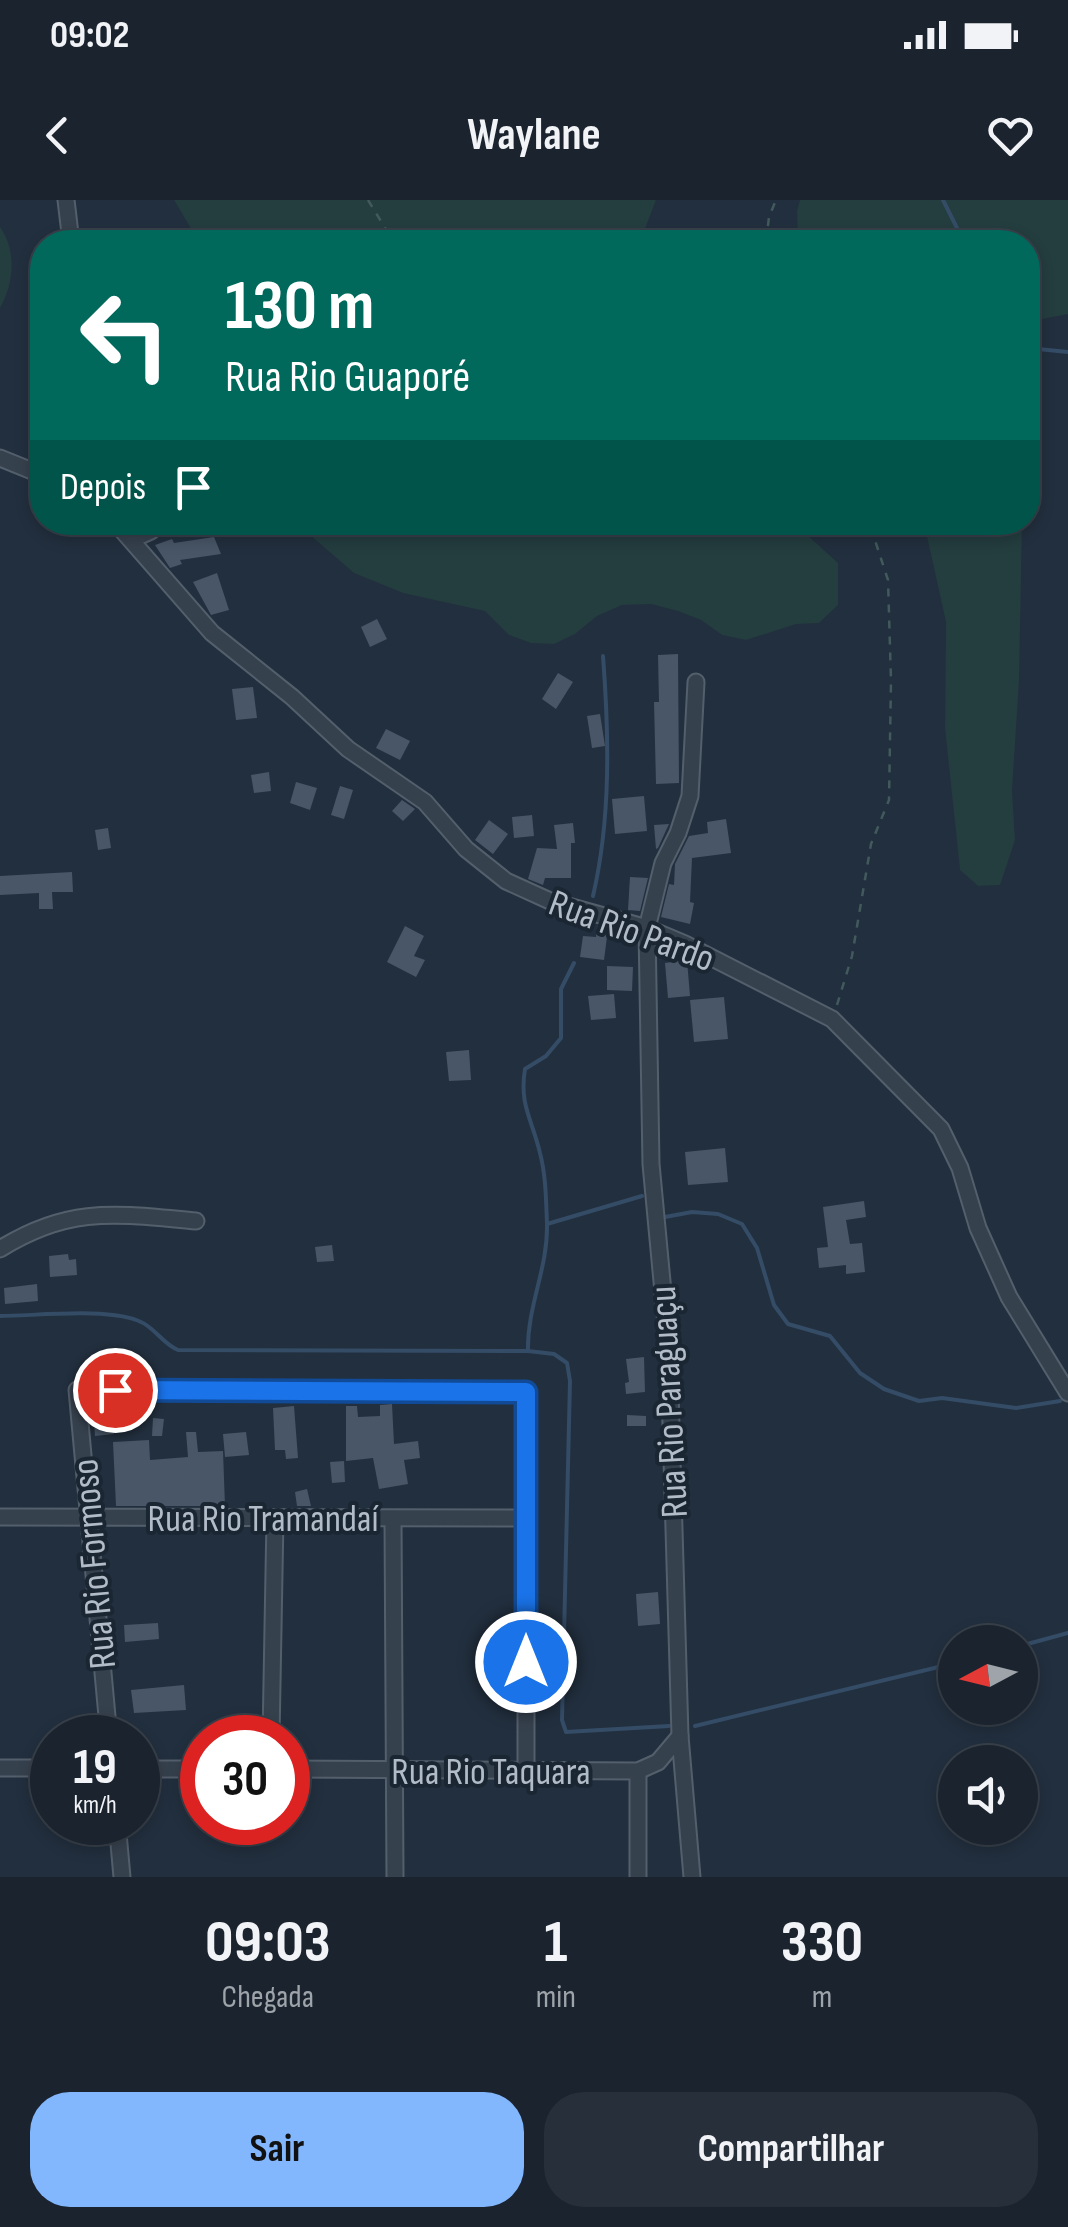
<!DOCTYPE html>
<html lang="pt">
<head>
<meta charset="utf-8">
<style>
	:root { --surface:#1a232e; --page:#272f3a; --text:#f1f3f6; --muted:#9fa4aa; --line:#38404a; --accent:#82b7fe }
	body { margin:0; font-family:"Sofia Sans Condensed",sans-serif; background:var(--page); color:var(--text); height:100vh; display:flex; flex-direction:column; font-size:38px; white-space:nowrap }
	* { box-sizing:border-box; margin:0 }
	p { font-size:32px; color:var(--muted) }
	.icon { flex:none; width:55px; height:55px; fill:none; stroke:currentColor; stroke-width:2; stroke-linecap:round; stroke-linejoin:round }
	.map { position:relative; height:1677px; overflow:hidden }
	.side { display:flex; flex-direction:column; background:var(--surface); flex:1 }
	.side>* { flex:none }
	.guide { position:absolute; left:30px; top:30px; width:1010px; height:305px; border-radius:40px; box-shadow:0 5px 15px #0003,0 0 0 2px var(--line); background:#00695c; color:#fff; overflow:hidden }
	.needle { width:65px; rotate:263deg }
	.tools { position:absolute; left:938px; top:1425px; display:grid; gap:20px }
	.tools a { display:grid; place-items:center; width:100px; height:100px; border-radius:50%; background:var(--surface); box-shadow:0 5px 15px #0003,0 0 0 2px var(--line); font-size:50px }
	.speed { position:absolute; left:30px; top:1515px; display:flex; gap:20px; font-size:50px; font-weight:700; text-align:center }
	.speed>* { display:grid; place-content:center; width:130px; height:130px; border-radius:50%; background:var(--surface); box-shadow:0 5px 15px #0003,0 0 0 2px var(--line); line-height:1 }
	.speed small { font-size:25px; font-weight:400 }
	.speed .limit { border:15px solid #d22; background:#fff; color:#111 }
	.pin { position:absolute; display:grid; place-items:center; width:85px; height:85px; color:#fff; margin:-42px; border:5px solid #fff; border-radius:50%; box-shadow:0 2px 10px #0007 }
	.me { position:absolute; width:110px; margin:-55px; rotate:0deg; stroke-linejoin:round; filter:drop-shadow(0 0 8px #0008) }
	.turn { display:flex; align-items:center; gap:35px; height:210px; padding:0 30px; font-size:45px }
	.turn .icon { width:130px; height:130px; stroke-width:2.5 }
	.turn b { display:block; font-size:70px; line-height:85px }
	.then { display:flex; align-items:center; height:95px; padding:0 30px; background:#0003; gap:20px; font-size:38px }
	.eta { display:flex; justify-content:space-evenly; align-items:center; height:170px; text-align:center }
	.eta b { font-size:60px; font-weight:700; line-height:70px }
	.cta { display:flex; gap:20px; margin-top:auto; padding:20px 30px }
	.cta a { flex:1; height:115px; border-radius:40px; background:var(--accent); color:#111; font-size:40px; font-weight:700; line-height:115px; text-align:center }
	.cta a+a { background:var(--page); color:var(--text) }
	.status { display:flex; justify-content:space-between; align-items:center; height:70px; padding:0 50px; background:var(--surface); direction:ltr }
	.status svg { height:28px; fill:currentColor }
	header { display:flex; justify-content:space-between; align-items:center; height:130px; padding:0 30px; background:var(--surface); font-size:45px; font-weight:700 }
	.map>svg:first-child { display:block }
	.green { fill:#243d3f }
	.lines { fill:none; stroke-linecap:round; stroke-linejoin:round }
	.stream { stroke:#344c66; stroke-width:4 }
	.building { fill:#485667 }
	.minor-casing { stroke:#545f6c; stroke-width:19 }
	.path { stroke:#425a5c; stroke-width:2.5; stroke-dasharray:8 8; stroke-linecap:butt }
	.minor { stroke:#36414e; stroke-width:15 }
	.route-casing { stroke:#114b97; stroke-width:25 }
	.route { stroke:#1a73e8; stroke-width:18 }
	.labels { text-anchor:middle; stroke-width:8; stroke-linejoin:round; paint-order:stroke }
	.street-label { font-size:38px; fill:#b2bcc9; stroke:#1b2633 }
</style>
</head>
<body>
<div class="status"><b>09:02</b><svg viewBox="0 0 49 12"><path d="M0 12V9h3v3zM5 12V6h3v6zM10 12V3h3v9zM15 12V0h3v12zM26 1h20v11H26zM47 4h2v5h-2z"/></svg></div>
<header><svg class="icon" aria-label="back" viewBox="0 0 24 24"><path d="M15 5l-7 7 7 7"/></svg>Waylane<svg class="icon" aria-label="heart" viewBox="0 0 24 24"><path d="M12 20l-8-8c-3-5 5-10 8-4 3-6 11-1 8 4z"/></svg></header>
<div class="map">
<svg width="1068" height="1677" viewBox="0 0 1068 1677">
	<rect width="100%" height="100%" fill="#222f3e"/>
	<g class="green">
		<polygon points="174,0 656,0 640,42 206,42 193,32"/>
		<polygon points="800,0 1068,0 1068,114 1037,120 1028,126 1028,42 798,42 797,11"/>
		<path d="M 0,27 C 17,50 14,84 0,108 Z"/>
		<polygon points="285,323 794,323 838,363 838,405 819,423 796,424 746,440 722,435 701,420 678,411 651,404 622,405 597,416 575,434 554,444 531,443 509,435 485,411 403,393 354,373 303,329"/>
		<polygon points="924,323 1022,323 1019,481 1012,591 1015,640 1000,685 978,686 960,670 945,528 946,422"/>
	</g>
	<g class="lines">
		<g class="stream">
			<polyline points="943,0 964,42"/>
			<polyline points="1028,148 1068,152"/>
			<path d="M 593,696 C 611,619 609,535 603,456"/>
			<polyline points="665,1017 692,1012 718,1014 742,1024 757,1048 774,1105 788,1124 830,1136 860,1173 884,1189 919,1201 942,1198 1016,1208 1060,1201"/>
			<path d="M 547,1024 C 546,1000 546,976 540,953 C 532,919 519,905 525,869 L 546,856 L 561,838 L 561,789 L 574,763"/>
			<path d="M 0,1116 C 35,1116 111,1107 141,1122 C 155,1128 163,1144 178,1150 L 528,1151 L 554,1154 L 567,1163 L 570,1181 L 562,1520 L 566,1532 L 669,1526"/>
			<path d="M 528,1151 C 527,1106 548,1069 547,1024 L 642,996"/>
			<polyline points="1020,1446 1068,1433"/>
			<polyline points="695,1526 955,1463"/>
		</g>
	</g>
	<g class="building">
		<polygon points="214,337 221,354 180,360 182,364 170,368 155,345 172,339 174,343"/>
		<polygon points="217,373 229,410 211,415 193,382"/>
		<polygon points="377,419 387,439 370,447 361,427"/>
		<polygon points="678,454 679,583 656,584 654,502 659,502 658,455"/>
		<polygon points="558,473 573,482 556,509 542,499"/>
		<polygon points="253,487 257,518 236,520 232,489"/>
		<polygon points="600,514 605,546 592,548 587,516"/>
		<polygon points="386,529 410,541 400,560 376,548"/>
		<polygon points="269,572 271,591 254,593 251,575"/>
		<polygon points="296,582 317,588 310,610 290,603"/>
		<polygon points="340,586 353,590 344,619 331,615"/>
		<polygon points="644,596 647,631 615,634 612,599"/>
		<polygon points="402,600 415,609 403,621 392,611"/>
		<polygon points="532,615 534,636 514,638 512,617"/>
		<polygon points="726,619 731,653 692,658 690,702 694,703 690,724 661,717 669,684 674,685 675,664 689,636 708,633 707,622"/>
		<polygon points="489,620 508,634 493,654 475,640"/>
		<polygon points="573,623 575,643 571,643 571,678 545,678 543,685 528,679 537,648 557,649 554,625"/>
		<polygon points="669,624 658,648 656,649 654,625"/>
		<polygon points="108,628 111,648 98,650 95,630"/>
		<polygon points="72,672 73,692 52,692 53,709 39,709 39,693 0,695 0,676"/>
		<polygon points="630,677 648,678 640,711 628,710"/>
		<polygon points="405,726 424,736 414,756 425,760 416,777 387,762"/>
		<polygon points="597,726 608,729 604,760 580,757 583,736 596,737"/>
		<polygon points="687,760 690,796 668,798 665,763"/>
		<polygon points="607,766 633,767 632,791 607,790"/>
		<polygon points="614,794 616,818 591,820 588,796"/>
		<polygon points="724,797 728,839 694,842 690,800"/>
		<polygon points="469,850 471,880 449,881 446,852"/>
		<polygon points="725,948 728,982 688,985 685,952"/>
		<polygon points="864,1001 866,1017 846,1020 850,1044 862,1043 865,1072 846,1074 846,1065 819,1068 817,1048 828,1047 823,1007"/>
		<polygon points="332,1045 334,1061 317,1062 315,1047"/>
		<polygon points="68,1054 69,1060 76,1059 77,1075 50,1077 49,1056"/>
		<polygon points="37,1084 38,1101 5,1104 4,1088"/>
		<polygon points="644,1157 645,1192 626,1194 625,1183 629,1182 626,1159"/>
		<polygon points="392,1204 394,1244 418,1241 420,1258 404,1260 408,1284 379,1289 373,1258 346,1261 346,1206 357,1206 358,1217 380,1216 380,1205"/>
		<polygon points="111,1206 114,1234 95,1236 93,1207"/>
		<polygon points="294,1206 298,1258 286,1259 285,1250 275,1250 273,1208"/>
		<polygon points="627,1215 646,1216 646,1226 627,1226"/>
		<polygon points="153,1218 164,1219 162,1236 152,1236"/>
		<polygon points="186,1232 196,1232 198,1252 223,1251 225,1306 116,1306 113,1242 149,1240 150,1260 188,1257"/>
		<polygon points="246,1232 249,1255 225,1257 223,1234"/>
		<polygon points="344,1261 345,1282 332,1283 330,1262"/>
		<polygon points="307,1289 311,1306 297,1306 295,1292"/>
		<polygon points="658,1392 660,1424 638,1426 636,1394"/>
		<polygon points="158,1423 159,1439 125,1442 124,1425"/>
		<polygon points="184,1485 186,1510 134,1513 131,1490"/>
	</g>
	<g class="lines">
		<g class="minor-casing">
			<g id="minor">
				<polyline points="66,0 71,42"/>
				<polyline points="0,258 42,275"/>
				<polyline points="115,322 212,433 292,497 348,549 425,602 466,649 506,681 550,701 647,728 685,744 832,819 941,929 960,968 978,1028 1009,1097 1068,1193"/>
				<polyline points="133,339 151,331 157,322"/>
				<path d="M 0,1049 C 70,1005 118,1014 196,1021"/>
				<polyline points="0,1317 526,1318"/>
				<polyline points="393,1319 395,1677"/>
				<polyline points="109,1538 77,1190 526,1192 526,1571"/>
				<polyline points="271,1538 275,1318"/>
				<polyline points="0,1568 52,1568"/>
				<polyline points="138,1569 202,1569"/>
				<polyline points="288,1569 638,1571 658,1562 680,1536"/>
				<polyline points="638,1571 638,1677"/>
				<polyline points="117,1622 122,1677"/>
				<polyline points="692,1677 680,1536 669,1156 651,964 647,728 663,663 678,633 690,596 696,482"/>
			</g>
		</g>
		<g class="path">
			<polyline points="368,0 390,36 390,42"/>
			<polyline points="766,42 769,17 776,0"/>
			<polyline points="837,805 852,756 871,644 889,600 891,481 888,380 869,322"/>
		</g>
		<use href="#minor" class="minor"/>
	</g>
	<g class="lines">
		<g class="route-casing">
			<polyline id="route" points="115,1190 526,1192 526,1462"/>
		</g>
		<use href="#route" class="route"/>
	</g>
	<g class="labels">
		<g class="street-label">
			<text transform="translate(632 730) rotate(20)" y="13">Rua Rio Pardo</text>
			<text transform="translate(668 1202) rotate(-93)" y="13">Rua Rio Paraguaçu</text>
			<text x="263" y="1331">Rua Rio Tramandaí</text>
			<text transform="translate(93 1364) rotate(-95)" y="13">Rua Rio Formoso</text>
			<text x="491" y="1584">Rua Rio Taquara</text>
		</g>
	</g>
</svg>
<div class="tools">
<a><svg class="needle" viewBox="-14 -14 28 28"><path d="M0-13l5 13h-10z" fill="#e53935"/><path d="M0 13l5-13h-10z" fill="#9fa4aa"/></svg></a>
<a><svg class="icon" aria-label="sound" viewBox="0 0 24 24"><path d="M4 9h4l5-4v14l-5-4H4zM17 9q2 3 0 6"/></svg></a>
</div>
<div class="speed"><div>19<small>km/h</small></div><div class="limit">30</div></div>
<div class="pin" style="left:115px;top:1190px;background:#d93025"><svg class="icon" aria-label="arrive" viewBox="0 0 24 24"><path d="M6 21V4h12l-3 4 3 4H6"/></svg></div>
<svg class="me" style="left:526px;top:1462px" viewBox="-20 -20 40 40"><circle r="17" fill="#1a73e8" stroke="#fff" stroke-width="3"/><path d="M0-11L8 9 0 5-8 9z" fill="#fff"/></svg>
<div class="guide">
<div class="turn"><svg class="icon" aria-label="left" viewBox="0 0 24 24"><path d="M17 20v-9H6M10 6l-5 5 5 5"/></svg><div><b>130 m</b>Rua Rio Guaporé</div></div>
<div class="then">Depois<svg class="icon" aria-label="arrive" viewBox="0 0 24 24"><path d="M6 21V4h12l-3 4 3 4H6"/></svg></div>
</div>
</div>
<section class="side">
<div class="eta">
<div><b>09:03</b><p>Chegada</p></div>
<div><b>1</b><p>min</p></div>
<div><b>330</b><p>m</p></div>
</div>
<div class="cta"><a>Sair</a><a>Compartilhar</a></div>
</section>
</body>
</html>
